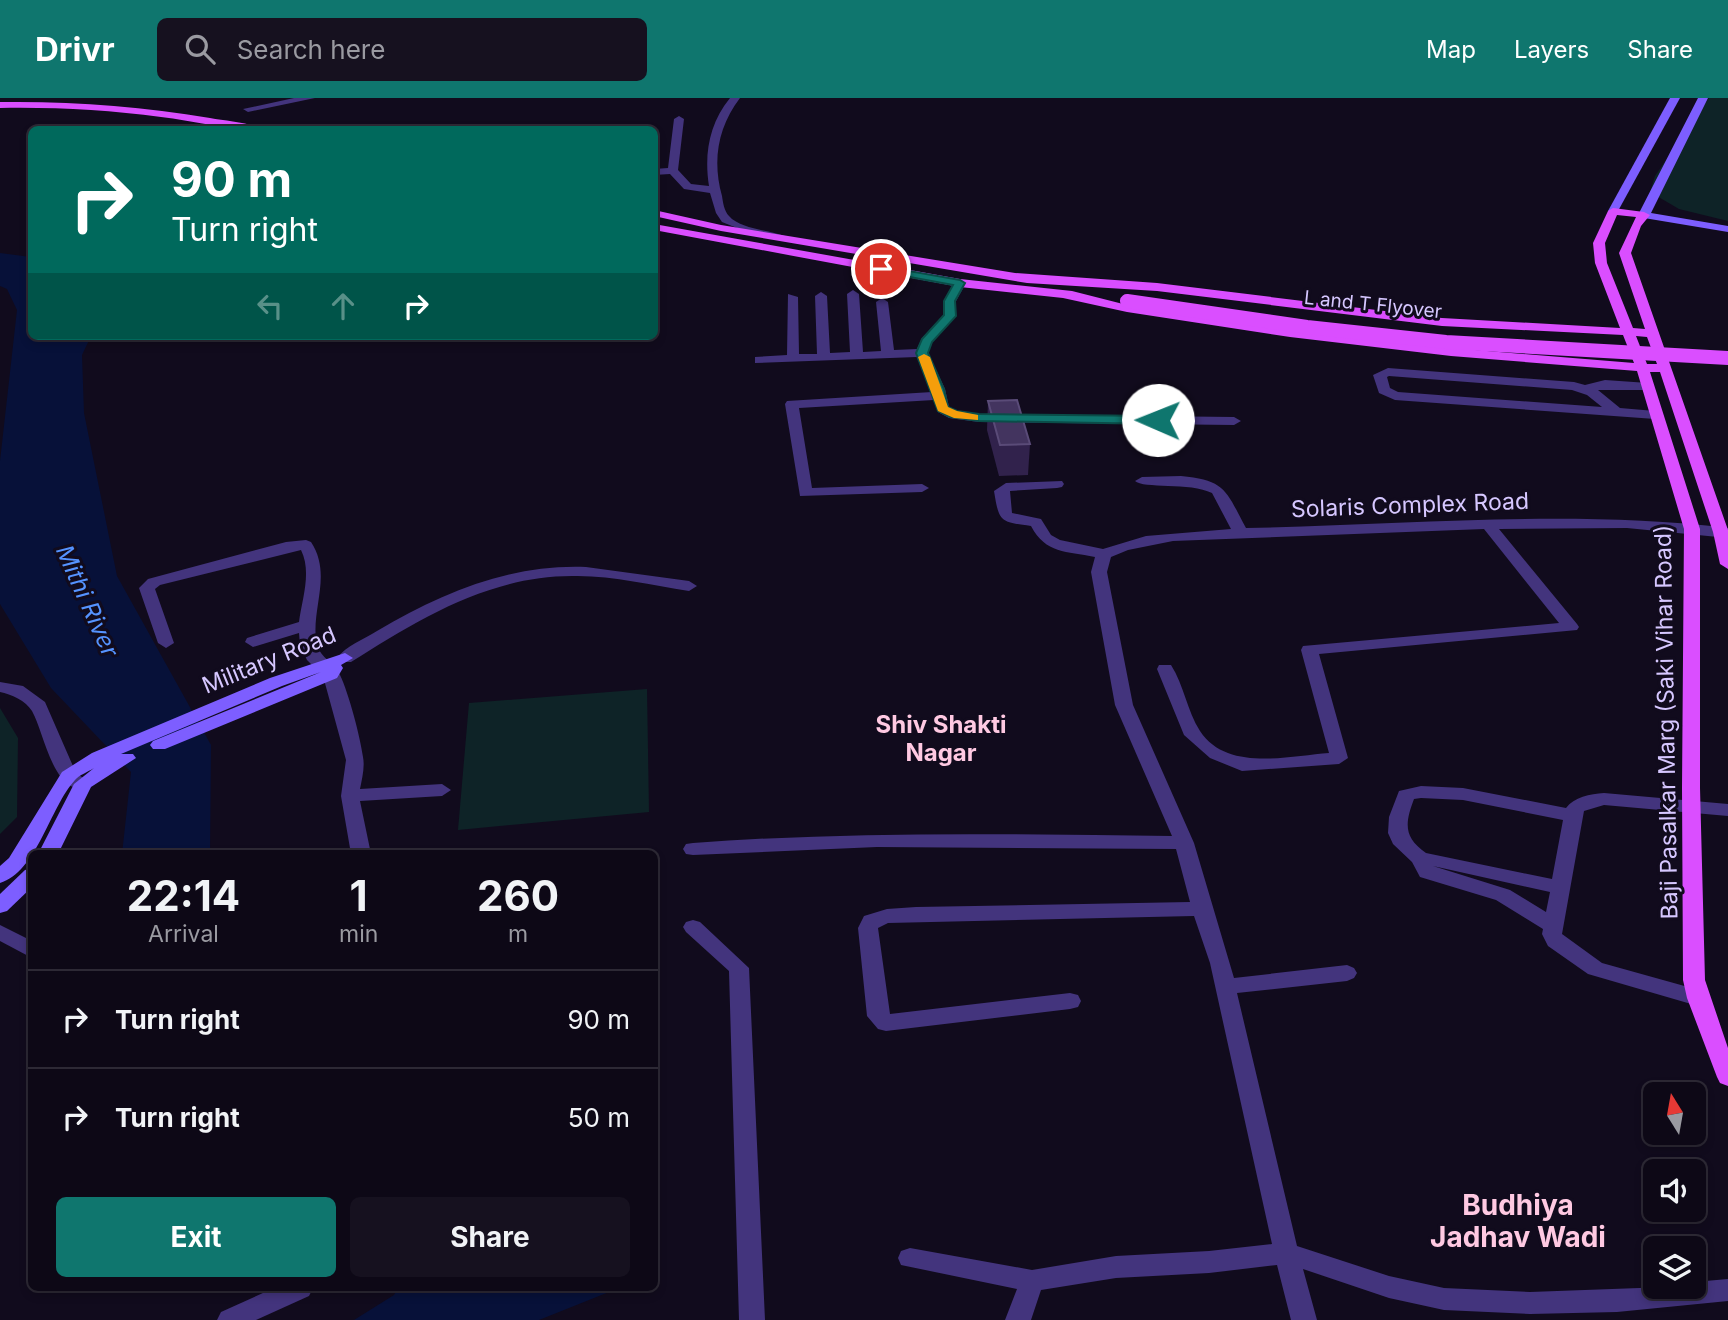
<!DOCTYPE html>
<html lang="en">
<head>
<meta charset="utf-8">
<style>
	:root { --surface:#0d0816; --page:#16111f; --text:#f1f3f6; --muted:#9a9aa1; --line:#2d2935; --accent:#0f766e }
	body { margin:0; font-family:Inter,sans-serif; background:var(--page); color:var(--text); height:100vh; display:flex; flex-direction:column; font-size:26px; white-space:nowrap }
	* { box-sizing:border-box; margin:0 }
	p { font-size:23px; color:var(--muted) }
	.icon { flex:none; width:38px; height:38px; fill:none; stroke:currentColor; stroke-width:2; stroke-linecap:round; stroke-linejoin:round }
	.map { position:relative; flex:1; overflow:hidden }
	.drawer { position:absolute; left:28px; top:752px; width:630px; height:441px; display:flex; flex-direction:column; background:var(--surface); border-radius:10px; box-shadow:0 4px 10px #0003,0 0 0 2px var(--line) }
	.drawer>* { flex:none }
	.hud { position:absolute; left:28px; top:28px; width:630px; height:214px; border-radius:10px; box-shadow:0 4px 10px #0003,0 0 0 2px var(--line); background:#00695c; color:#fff; overflow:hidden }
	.needle { width:46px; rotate:349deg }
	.controls { position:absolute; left:1643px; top:984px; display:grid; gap:14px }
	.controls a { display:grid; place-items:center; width:63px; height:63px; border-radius:10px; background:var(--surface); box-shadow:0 4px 10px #0003,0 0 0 2px var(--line); font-size:35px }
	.pin { position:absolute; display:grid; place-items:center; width:60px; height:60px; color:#fff; margin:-30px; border:4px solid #fff; border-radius:50%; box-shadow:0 2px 7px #0007 }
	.me { position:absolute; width:77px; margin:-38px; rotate:271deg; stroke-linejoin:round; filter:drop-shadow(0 0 5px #0008) }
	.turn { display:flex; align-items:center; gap:24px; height:147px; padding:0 28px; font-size:32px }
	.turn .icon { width:91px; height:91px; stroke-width:2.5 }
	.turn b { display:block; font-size:49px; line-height:60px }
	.lanes { display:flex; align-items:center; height:66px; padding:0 28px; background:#0003; justify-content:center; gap:35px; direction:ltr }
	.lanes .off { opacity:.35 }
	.eta { display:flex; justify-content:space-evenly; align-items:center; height:119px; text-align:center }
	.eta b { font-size:42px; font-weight:700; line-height:49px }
	.cta { display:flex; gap:14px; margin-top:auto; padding:14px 28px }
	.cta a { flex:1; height:80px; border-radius:10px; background:var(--accent); color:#fff; font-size:28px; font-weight:700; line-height:80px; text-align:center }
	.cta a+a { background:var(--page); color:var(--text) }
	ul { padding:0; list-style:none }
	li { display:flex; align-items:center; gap:21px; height:98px; padding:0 28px; border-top:2px solid var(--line) }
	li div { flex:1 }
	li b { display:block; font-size:26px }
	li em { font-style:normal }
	header { display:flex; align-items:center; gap:42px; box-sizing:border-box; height:98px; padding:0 35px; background:var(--accent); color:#fff }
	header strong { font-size:33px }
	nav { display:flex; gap:38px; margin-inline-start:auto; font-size:24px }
	.search { width:490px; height:63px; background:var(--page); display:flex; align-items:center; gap:18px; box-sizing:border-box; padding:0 24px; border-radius:10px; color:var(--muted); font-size:26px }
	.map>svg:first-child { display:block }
	.green { fill:#0e2327 }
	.water { fill:#071139 }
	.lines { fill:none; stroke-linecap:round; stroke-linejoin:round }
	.street { fill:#43347d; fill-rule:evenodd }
	.secondary { fill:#7d5eff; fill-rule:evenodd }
	.primary { fill:#da4eff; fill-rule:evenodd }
	.primary-bridge-far1 { stroke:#da4eff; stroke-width:10 }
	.primary-bridge { stroke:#da4eff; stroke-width:14 }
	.wall { fill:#31224c }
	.building { fill:#43345f; stroke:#5a4b78; stroke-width:2 }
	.route { fill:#0f766e; stroke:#0a4d48; stroke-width:2 }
	.slow { fill:#f59e0b }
	.labels { text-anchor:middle; stroke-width:6; stroke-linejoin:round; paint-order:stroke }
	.far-street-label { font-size:19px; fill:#d6c7ff; stroke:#110b1d }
	.street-label { font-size:23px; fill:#d6c7ff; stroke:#110b1d }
	.water-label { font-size:24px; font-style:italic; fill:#5593ff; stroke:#110b1d }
	.neighbourhood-label { font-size:24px; font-weight:bold; fill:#ffc9e2; stroke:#110b1d }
	.near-neighbourhood-label { font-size:28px; font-weight:bold; fill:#ffc9e2; stroke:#110b1d }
</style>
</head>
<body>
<header>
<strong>Drivr</strong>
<div class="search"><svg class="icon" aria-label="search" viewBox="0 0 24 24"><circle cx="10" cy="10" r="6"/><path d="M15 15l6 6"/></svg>Search here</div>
<nav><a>Map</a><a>Layers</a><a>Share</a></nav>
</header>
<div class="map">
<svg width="1728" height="1222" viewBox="0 0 1728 1222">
	<rect width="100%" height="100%" fill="#110b1d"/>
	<g class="green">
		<polygon points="1709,0 1728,0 1728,123 1679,111 1650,94 1655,78"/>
		<polygon points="647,591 649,714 458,732 469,605"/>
		<polygon points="0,610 18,640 17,719 0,736"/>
	</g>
	<g class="water">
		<polygon points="0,155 31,159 32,238 91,238 82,257 84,315 117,478 211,647 210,756 122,756 131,674 51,590 0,506 0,363 17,212 7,191 0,188"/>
		<polygon points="398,1190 619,1190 539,1222 354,1222 394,1197"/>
	</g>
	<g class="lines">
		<g class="street">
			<polygon points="294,0 315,0 248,14 243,11"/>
			<path d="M 730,0 L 740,0 C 718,29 712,62 722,98 C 723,104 724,113 729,118 C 740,131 769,132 785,138 L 785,142 L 742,132 L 722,124 L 716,115 L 710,95 L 684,91 L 670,76 L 654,77 L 654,71 L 668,70 L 674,21 L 679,18 L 684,21 L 678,72 L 691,86 L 709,88 C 704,56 709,26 730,0 Z"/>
			<polygon points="956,182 966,185 956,203 956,218 932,244 928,255 945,291 949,309 957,313 979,316 1234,319 1241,323 1234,327 979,324 949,320 938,314 934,302 799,310 812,390 922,386 929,390 922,394 800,398 785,306 787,303 932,294 917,259 755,265 755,259 787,257 788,196 798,199 799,256 817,256 815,198 821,194 827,198 830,255 850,254 847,196 853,192 859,196 863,254 881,253 876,204 882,200 888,204 894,252 917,251 922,240 944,217 944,203"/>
			<path d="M 1388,270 L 1574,284 L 1585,287 L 1605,282 L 1648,285 L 1653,286 L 1653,292 L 1598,292 L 1620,310 L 1655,313 L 1662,317 L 1655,321 L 1395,302 L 1379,295 L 1373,277 ZM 1389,278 L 1572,292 L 1587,297 L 1602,309 L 1398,294 L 1390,290 L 1387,279 Z"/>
			<path d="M 1181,378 C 1226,382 1226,393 1246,430 C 1406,427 1568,411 1728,430 L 1728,440 L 1627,430 L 1499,431 L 1577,526 L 1579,529 L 1577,532 L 1319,556 L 1348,660 L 1339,666 L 1242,673 L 1210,660 L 1184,637 L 1157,571 L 1159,567 L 1171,567 C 1184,587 1187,613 1200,633 C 1227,674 1288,658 1329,655 L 1301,552 L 1303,548 L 1559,525 L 1484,431 L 1173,443 L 1128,452 L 1111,459 L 1107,474 L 1133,607 L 1194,745 L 1234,880 L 1347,867 L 1354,870 L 1357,875 L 1354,880 L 1347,883 L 1237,895 L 1297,1148 L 1389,1178 L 1444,1190 L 1530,1194 L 1694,1188 L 1694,1184 L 1728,1181 L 1728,1203 L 1617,1214 L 1530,1216 L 1444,1212 L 1389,1200 L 1303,1171 L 1317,1222 L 1291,1222 L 1277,1167 L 1209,1175 L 1116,1180 L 1041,1192 L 1031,1222 L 1005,1222 L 1017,1191 L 901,1167 L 898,1160 L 901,1153 L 910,1150 L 1032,1172 L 1116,1158 L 1209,1153 L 1272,1146 L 1210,865 L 1194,818 L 888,825 L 878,830 L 890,916 L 1070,895 L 1078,897 L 1081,903 L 1078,909 L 1070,911 L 886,933 L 878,931 L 867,918 L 858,830 L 864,818 L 887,811 L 916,809 L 1190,804 L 1176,751 L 877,749 L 693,757 L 686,756 L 683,751 L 686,746 L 693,745 C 853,733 1012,736 1172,738 L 1115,607 L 1091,474 L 1095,459 C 1066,453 1046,456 1031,428 C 1000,424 999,424 994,393 L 1006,385 L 1062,383 L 1064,386 L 1062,389 L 1057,390 L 1010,393 L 1012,415 L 1041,421 L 1051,437 L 1060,442 L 1103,451 L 1146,438 L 1231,431 L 1212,395 C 1190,384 1143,391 1135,383 L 1142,379 Z"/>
			<path d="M 306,442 L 311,444 C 332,476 312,508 316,542 C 318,560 334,563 340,577 C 349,596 360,638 363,659 C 365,669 362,681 360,691 L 442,686 L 451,692 L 442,698 L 360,703 L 371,756 L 351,756 L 341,698 L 346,662 L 323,578 L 307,562 L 300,547 L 299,535 L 253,549 L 245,544 L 247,540 L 299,524 C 302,501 312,474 301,452 L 160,487 L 155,491 L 174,545 L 166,550 L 158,545 L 139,490 L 148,481 L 286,444 Z"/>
			<path d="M 586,469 L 689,483 L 697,488 L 689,493 C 650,487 611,477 572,478 C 489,478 419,521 351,564 L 339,564 L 337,560 C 346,548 364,541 377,533 C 442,495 510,466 586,469 Z"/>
			<path d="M 0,584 L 23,588 L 45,604 L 76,675 L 92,686 L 90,690 C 53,700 45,636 32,613 C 26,603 11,596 0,594 Z"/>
			<path d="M 1421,688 L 1463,690 L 1566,710 C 1574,699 1590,696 1604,695 L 1728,706 L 1728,718 L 1604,707 L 1584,713 L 1562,836 L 1602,865 L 1706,894 L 1709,900 L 1706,906 L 1698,908 L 1588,876 L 1548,848 L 1542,836 L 1543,831 L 1496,802 L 1420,779 L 1412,764 L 1393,746 L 1388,735 L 1389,719 L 1399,693 ZM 1421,700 L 1463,702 L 1563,722 L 1552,781 L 1426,755 C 1403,739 1405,725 1414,701 ZM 1433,768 L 1550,794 L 1546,814 L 1510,792 Z"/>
			<polygon points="693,822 700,824 749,870 765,1222 739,1222 729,873 686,834 683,829 686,824"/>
			<polygon points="0,827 32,843 32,860 0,843"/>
			<polygon points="274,1190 313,1190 309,1198 256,1222 217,1222 221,1214"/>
		</g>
		<g class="secondary">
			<polygon points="1670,0 1680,0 1618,113 1609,115 1608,113"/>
			<polygon points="1698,0 1708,0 1651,115 1728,128 1728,134 1644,120 1638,117"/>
			<path d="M 345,555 L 353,560 L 341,567 L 343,570 L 337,580 L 165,651 L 153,651 L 150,647 L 153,643 L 321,574 L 282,588 L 121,656 L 133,656 L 136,660 L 91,689 L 58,756 L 38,756 L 74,686 L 94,670 C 88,674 79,677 75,682 C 50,709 37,774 0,785 L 0,768 L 9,760 L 62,674 L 92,655 L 270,580 Z"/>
			<polygon points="32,770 32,789 7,813 0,815 0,796 25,772"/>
		</g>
		<g class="primary">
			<path d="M 0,4 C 71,3 140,8 210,20 C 226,23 249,24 263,32 C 228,32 195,23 161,19 C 108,12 54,9 0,10 Z"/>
			<path d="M 1613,110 L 1644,114 L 1650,117 L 1641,128 L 1631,155 L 1728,432 L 1728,471 L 1720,466 L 1713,434 L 1660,274 L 1650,274 L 1700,431 L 1700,690 L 1705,882 L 1728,950 L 1728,988 L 1720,985 L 1717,979 L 1687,900 L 1683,882 L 1682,690 L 1684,431 L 1637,273 L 1451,258 L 1290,239 L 1127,214 L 1063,200 L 960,189 L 654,132 L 654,126 L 960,181 L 1072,193 L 1127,207 L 1290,231 L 1451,250 L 1634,265 L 1623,237 L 1442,228 L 1157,193 L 1027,185 L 721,133 L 654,118 L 654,112 L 721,127 L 1015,175 L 1157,185 L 1442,220 L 1620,230 L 1595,165 L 1593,145 L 1608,113 ZM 1617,117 L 1636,119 L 1619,155 L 1645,231 L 1633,230 L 1607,165 L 1605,145 ZM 1636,238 L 1647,239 L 1657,266 L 1647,266 Z"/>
		</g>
		<polyline class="primary-bridge-far1" points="1127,203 1134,204"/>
		<polyline class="primary-bridge" points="1127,203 1307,229 1446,244 1728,260"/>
	</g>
	<polygon class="wall" points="988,303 1030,346 1028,377 999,378 987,332"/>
	<polygon class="building" points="1017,302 1030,346 1000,347 988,303"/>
	<polygon class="route" points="881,168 960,182 965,185 955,203 956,218 932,244 928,255 944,291 948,309 957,313 979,316 1158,318 1164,322 1158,326 979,323 950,319 938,313 916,255 922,241 944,217 944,203 953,187 877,173 876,171"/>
	<polygon class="slow" points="924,256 930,259 948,309 957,313 978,317 978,322 954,320 938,313 918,259"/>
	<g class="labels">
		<g class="far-street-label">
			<text transform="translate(1373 206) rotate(6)" y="7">L and T Flyover</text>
		</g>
		<g class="street-label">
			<text transform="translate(1410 407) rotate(-2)" y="8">Solaris Complex Road</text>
			<text transform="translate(269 562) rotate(-22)" y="8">Military Road</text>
			<text transform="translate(1666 624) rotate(-91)" y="8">Baji Pasalkar Marg (Saki Vihar Road)</text>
		</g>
		<g class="water-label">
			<text transform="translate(87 503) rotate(66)" y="8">Mithi River</text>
		</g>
		<g class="neighbourhood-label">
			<text x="941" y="635">Shiv Shakti<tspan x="941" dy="28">Nagar</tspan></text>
		</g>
		<g class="near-neighbourhood-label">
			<text x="1518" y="1117">Budhiya<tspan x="1518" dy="32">Jadhav Wadi</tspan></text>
		</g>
	</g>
</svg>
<div class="controls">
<a><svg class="needle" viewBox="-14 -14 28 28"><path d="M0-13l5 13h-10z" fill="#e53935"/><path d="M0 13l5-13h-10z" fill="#9a9aa1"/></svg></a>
<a><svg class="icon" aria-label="sound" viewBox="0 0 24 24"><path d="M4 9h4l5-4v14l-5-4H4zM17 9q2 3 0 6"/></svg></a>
<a><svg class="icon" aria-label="layers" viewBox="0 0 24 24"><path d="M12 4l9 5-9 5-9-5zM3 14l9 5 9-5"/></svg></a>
</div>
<div class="pin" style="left:881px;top:171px;background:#d93025"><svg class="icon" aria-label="arrive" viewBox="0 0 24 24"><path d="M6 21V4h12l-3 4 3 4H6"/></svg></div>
<svg class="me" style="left:1158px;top:322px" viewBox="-20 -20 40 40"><circle r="19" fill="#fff"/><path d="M0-13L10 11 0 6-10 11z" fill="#0f766e"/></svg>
<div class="hud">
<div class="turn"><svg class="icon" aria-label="right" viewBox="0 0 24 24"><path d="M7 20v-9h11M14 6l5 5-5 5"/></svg><div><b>90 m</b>Turn right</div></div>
<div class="lanes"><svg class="icon off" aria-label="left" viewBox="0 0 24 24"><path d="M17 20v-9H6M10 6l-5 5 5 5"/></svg><svg class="icon off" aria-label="ahead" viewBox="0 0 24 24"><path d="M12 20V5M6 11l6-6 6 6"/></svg><svg class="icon" aria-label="right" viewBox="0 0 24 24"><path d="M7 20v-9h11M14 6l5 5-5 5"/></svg></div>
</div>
<section class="drawer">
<div class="eta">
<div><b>22:14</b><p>Arrival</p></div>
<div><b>1</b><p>min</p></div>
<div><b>260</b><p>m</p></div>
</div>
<ul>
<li><svg class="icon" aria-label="right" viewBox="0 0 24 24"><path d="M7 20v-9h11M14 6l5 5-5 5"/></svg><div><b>Turn right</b></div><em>90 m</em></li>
<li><svg class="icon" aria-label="right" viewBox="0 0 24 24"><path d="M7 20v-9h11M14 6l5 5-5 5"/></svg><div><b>Turn right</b></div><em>50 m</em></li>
</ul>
<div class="cta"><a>Exit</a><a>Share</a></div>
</section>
</div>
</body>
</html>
